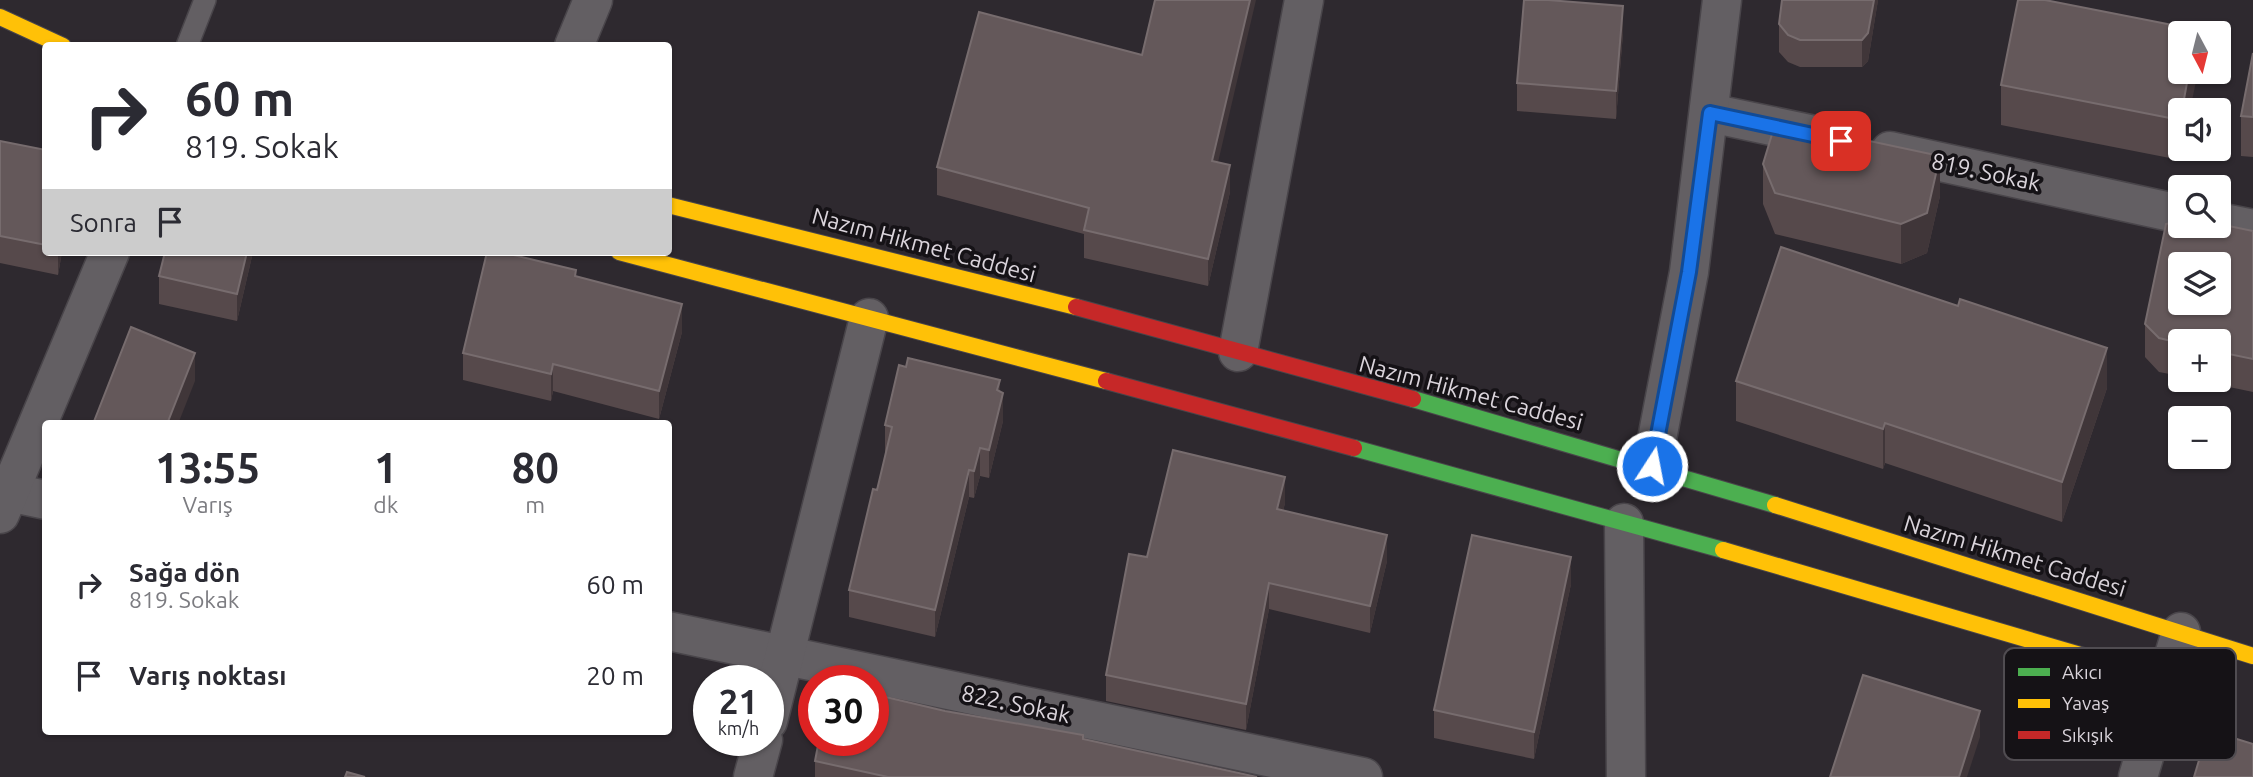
<!DOCTYPE html>
<html lang="tr">
<head>
<meta charset="utf-8">
<style>
	:root { --surface:#fff; --page:#f2f2f3; --text:#2b2b33; --muted:#7c7c81 }
	body { margin:0; font-family:Ubuntu,sans-serif; background:var(--page); color:var(--text); height:100vh; display:flex; flex-direction:column; font-size:26px; white-space:nowrap }
	* { box-sizing:border-box; margin:0 }
	p { font-size:23px; color:var(--muted) }
	.icon { flex:none; width:38px; height:38px; fill:none; stroke:currentColor; stroke-width:2; stroke-linecap:round; stroke-linejoin:round }
	.map { position:relative; flex:1; overflow:hidden }
	.details { position:absolute; left:42px; top:420px; width:630px; height:315px; display:flex; flex-direction:column; background:var(--surface); border-radius:7px; box-shadow:0 2px 5px #0004 }
	.details>* { flex:none }
	.guide { position:absolute; left:42px; top:42px; width:630px; height:214px; border-radius:7px; box-shadow:0 2px 5px #0004; background:#fff; color:var(--text); overflow:hidden }
	.needle { width:46px; rotate:173deg }
	.fabs { position:absolute; left:2168px; top:21px; display:grid; gap:14px }
	.fabs a { display:grid; place-items:center; width:63px; height:63px; border-radius:7px; background:var(--surface); box-shadow:0 2px 5px #0004; font-size:35px }
	.speed { position:absolute; left:693px; top:665px; display:flex; gap:14px; font-size:35px; font-weight:700; text-align:center }
	.speed>* { display:grid; place-content:center; width:91px; height:91px; border-radius:50%; background:var(--surface); box-shadow:0 2px 5px #0004; line-height:1 }
	.speed small { font-size:18px; font-weight:400 }
	.speed .limit { border:10px solid #d22; background:#fff; color:#111 }
	.pin { position:absolute; display:grid; place-items:center; width:60px; height:60px; color:#fff; margin:-30px; border-radius:14px; box-shadow:0 4px 10px #0006 }
	.me { position:absolute; width:77px; margin:-38px; rotate:11deg; stroke-linejoin:round; filter:drop-shadow(0 0 5px #0008) }
	.turn { display:flex; align-items:center; gap:24px; height:147px; padding:0 28px; font-size:32px }
	.turn .icon { width:91px; height:91px; stroke-width:2.5 }
	.turn b { display:block; font-size:49px; line-height:60px }
	.then { display:flex; align-items:center; height:66px; padding:0 28px; background:#0003; gap:14px; font-size:26px }
	.eta { display:flex; justify-content:space-evenly; align-items:center; height:119px; text-align:center }
	.eta b { font-size:42px; font-weight:600; line-height:49px }
	ul { padding:0; list-style:none }
	li { display:flex; align-items:center; gap:21px; height:91px; padding:0 28px }
	li div { flex:1 }
	li b { display:block; font-size:26px }
	li em { font-style:normal }
	.map>svg:first-child { display:block }
	.lines { fill:none; stroke-linecap:round; stroke-linejoin:round }
	.lane-casing { stroke:#49454a; stroke-width:24 }
	.street-casing { stroke:#49454a; stroke-width:41 }
	.fast-casing { stroke:#49454a; stroke-width:18 }
	.slow-casing { stroke:#49454a; stroke-width:18 }
	.jam-casing { stroke:#49454a; stroke-width:18 }
	.lane { stroke:#635f63; stroke-width:21 }
	.street { stroke:#635f63; stroke-width:38 }
	.fast { stroke:#4caf50; stroke-width:16 }
	.slow { stroke:#ffc107; stroke-width:16 }
	.jam { stroke:#c62828; stroke-width:16 }
	.wall { fill:#56494b }
	.shaded-wall { fill:#403639 }
	.building { fill:#64585a; stroke:#776c6e; stroke-width:2; fill-rule:evenodd }
	.route-casing { stroke:#114b97; stroke-width:18 }
	.route { stroke:#1a73e8; stroke-width:12 }
	.labels { text-anchor:middle; stroke-width:7; stroke-linejoin:round; paint-order:stroke }
	.street-label { font-size:23px; fill:#dad4db; stroke:#151216 }
	.key { fill:#151216; stroke:#504c51; stroke-width:2 }
	.key-label { font-size:19px; fill:#dad4db }
</style>
</head>
<body>
<div class="map">
<svg width="2253" height="777" viewBox="0 0 2253 777">
	<rect width="100%" height="100%" fill="#2e292f"/>
	<g class="lines">
		<g class="lane-casing">
			<polyline id="lane" points="187,46 205,0"/>
		</g>
		<g class="street-casing">
			<g id="street">
				<polyline points="574,46 593,0"/>
				<polyline points="1710,113 1824,137"/>
				<polyline points="1890,151 2180,214"/>
				<polyline points="2219,222 2253,229"/>
				<polyline points="1238,352 1304,0"/>
				<polyline points="1652,465 1689,272 1722,0"/>
				<polyline points="8,492 46,500"/>
				<polyline points="0,514 110,252"/>
				<polyline points="1624,523 1626,777"/>
				<polyline points="668,631 1363,777"/>
				<polyline points="768,721 869,318"/>
				<polyline points="753,777 763,740"/>
				<polyline points="2138,777 2181,632"/>
			</g>
		</g>
		<g class="fast-casing">
			<g id="fast">
				<polyline points="1413,399 1775,505"/>
				<polyline points="1354,448 1723,550"/>
			</g>
		</g>
		<g class="slow-casing">
			<g id="slow">
				<polyline points="0,17 63,46"/>
				<polyline points="668,205 1076,307"/>
				<polyline points="619,252 1106,381"/>
				<polyline points="1775,505 2253,656"/>
				<polyline points="1723,550 2169,681"/>
			</g>
		</g>
		<g class="jam-casing">
			<g id="jam">
				<polyline points="1076,307 1413,399"/>
				<polyline points="1106,381 1354,448"/>
			</g>
		</g>
		<use href="#lane" class="lane"/>
		<use href="#street" class="street"/>
		<use href="#fast" class="fast"/>
		<use href="#slow" class="slow"/>
		<use href="#jam" class="jam"/>
	</g>
	<g class="wall">
		<polygon points="1878,0 1868,61 1862,67 1800,67 1788,62 1779,52 1779,24"/>
		<polygon points="1623,33 1616,119 1517,111 1517,83"/>
		<polygon points="2198,33 2180,160 2001,125 2001,85"/>
		<polygon points="2253,53 2253,157 2241,156 2241,116"/>
		<polygon points="0,141 46,150 46,252 62,252 58,275 0,263"/>
		<polygon points="1218,162 1230,192 1208,286 1084,258 1084,234 937,195 937,167"/>
		<polygon points="1763,164 1940,196 1927,253 1901,264 1775,234 1763,204"/>
		<polygon points="2253,231 2253,392 2196,380 2219,380 2219,341 2180,341 2180,376 2159,372 2145,357 2145,324"/>
		<polygon points="253,252 237,321 159,304 159,276"/>
		<polygon points="576,276 682,332 659,419 553,391 551,401 463,380 463,353"/>
		<polygon points="1736,381 2107,388 2062,522 1885,463 1883,469 1736,421"/>
		<polygon points="1003,421 989,478 980,476 974,498 969,497 935,637 849,617 849,590 877,490 886,453 885,453 885,425"/>
		<polygon points="1285,503 1283,511 1387,561 1370,633 1269,609 1246,730 1106,701 1106,675 1147,557"/>
		<polygon points="1571,584 1534,759 1434,738 1434,710"/>
		<polygon points="945,711 1083,739 1257,777 815,777 815,761"/>
	</g>
	<g class="shaded-wall">
		<polygon points="1250,0 1256,0 1212,188 1212,161"/>
		<polygon points="1874,0 1878,0 1868,61 1862,67 1862,40"/>
		<polygon points="1623,6 1623,33 1616,119 1616,91"/>
		<polygon points="2189,72 2198,72 2190,110 2182,110"/>
		<polygon points="1940,156 1940,196 1927,253 1901,264 1901,224"/>
		<polygon points="1230,165 1230,192 1208,286 1208,259"/>
		<polygon points="58,252 62,252 58,275"/>
		<polygon points="247,252 253,252 237,321 237,294"/>
		<polygon points="682,304 682,332 659,419 659,391"/>
		<polygon points="2107,348 2107,388 2062,522 2062,482"/>
		<polygon points="195,353 195,381 178,424 167,424"/>
		<polygon points="553,364 553,391 551,401 551,374"/>
		<polygon points="1000,380 1000,406 1003,393 1003,421 989,478 989,450 997,390"/>
		<polygon points="1885,423 1885,463 1883,469 1883,429"/>
		<polygon points="980,448 980,476 974,498 974,471"/>
		<polygon points="969,470 969,497 935,637 935,610"/>
		<polygon points="1285,477 1285,503 1277,536 1277,509"/>
		<polygon points="1387,535 1387,561 1370,633 1370,606"/>
		<polygon points="1571,557 1571,584 1534,759 1534,732"/>
		<polygon points="1269,583 1269,609 1246,730 1246,704"/>
		<polygon points="1980,711 1980,737 1967,777 1959,777"/>
	</g>
	<g class="building">
		<polygon points="1155,0 1250,0 1212,161 1230,165 1208,259 1084,230 1089,208 937,167 979,12 1142,55"/>
		<polygon points="1524,0 1548,0 1623,6 1616,91 1517,83"/>
		<polygon points="1782,0 1874,0 1868,33 1862,40 1800,40 1788,35 1779,24"/>
		<polygon points="2018,0 2045,0 2198,30 2197,33 2180,33 2180,72 2189,72 2182,110 2180,110 2180,120 2001,85"/>
		<polygon points="2253,53 2253,117 2241,116"/>
		<polygon points="1776,121 1940,156 1927,213 1901,224 1775,193 1763,164"/>
		<polygon points="0,141 46,150 46,245 0,236"/>
		<path d="M 2180,220 L 2180,226 L 2219,226 L 2219,224 L 2253,231 L 2253,359 L 2219,352 L 2219,341 L 2180,341 L 2180,343 L 2159,338 L 2145,324 L 2166,224 ZM 2180,264 L 2219,264 L 2219,303 L 2180,303 Z"/>
		<polygon points="1781,247 1958,306 1960,299 2107,348 2062,482 1885,423 1883,429 1736,381"/>
		<polygon points="165,252 247,252 237,294 159,276"/>
		<polygon points="487,252 501,252 576,270 575,276 682,304 659,391 553,364 551,374 463,353"/>
		<polygon points="131,327 195,353 167,424 93,424"/>
		<polygon points="908,358 1000,380 997,390 1003,393 989,450 980,448 974,471 969,470 935,610 849,590 873,489 877,490 892,427 885,425 899,365 906,367"/>
		<polygon points="1173,450 1285,477 1277,509 1387,535 1370,606 1269,583 1246,704 1106,675 1129,554 1147,557"/>
		<polygon points="1472,535 1571,557 1534,732 1434,710"/>
		<polygon points="1863,675 1980,711 1959,777 1830,777"/>
		<polygon points="873,694 945,711 1083,735 1083,739 1257,777 888,777 815,761 819,740 873,740"/>
		<polygon points="2208,730 2253,744 2253,777 2194,777"/>
		<polygon points="347,772 365,777 345,777"/>
	</g>
	<g class="lines">
		<g class="route-casing">
			<polyline id="route" points="1652,466 1689,272 1710,113 1841,141"/>
		</g>
		<use href="#route" class="route"/>
	</g>
	<g class="labels">
		<g class="street-label">
			<text transform="translate(1986 172) rotate(12)" y="8">819. Sokak</text>
			<text transform="translate(924 245) rotate(15)" y="8">Nazım Hikmet Caddesi</text>
			<text transform="translate(1471 393) rotate(15)" y="8">Nazım Hikmet Caddesi</text>
			<text transform="translate(2015 556) rotate(17)" y="8">Nazım Hikmet Caddesi</text>
			<text transform="translate(1016 704) rotate(12)" y="8">822. Sokak</text>
		</g>
	</g>
	<rect x="2004" y="648" width="232" height="112" rx="10" class="key"/>
	<rect x="2018" y="668" width="32" height="8" fill="#4caf50"/>
	<rect x="2018" y="699" width="32" height="9" fill="#ffc107"/>
	<rect x="2018" y="731" width="32" height="8" fill="#c62828"/>
	<g class="key-label">
		<text x="2062" y="679">Akıcı</text>
		<text x="2062" y="710">Yavaş</text>
		<text x="2062" y="742">Sıkışık</text>
	</g>
</svg>
<div class="fabs">
<a><svg class="needle" viewBox="-14 -14 28 28"><path d="M0-13l5 13h-10z" fill="#e53935"/><path d="M0 13l5-13h-10z" fill="#7c7c81"/></svg></a>
<a><svg class="icon" aria-label="sound" viewBox="0 0 24 24"><path d="M4 9h4l5-4v14l-5-4H4zM17 9q2 3 0 6"/></svg></a>
<a><svg class="icon" aria-label="search" viewBox="0 0 24 24"><circle cx="10" cy="10" r="6"/><path d="M15 15l6 6"/></svg></a>
<a><svg class="icon" aria-label="layers" viewBox="0 0 24 24"><path d="M12 4l9 5-9 5-9-5zM3 14l9 5 9-5"/></svg></a>
<a>+</a>
<a>−</a>
</div>
<div class="speed"><div>21<small>km/h</small></div><div class="limit">30</div></div>
<div class="pin" style="left:1841px;top:141px;background:#d93025"><svg class="icon" aria-label="arrive" viewBox="0 0 24 24"><path d="M6 21V4h12l-3 4 3 4H6"/></svg></div>
<svg class="me" style="left:1652px;top:466px" viewBox="-20 -20 40 40"><circle r="17" fill="#1a73e8" stroke="#fff" stroke-width="3"/><path d="M0-11L8 9 0 5-8 9z" fill="#fff"/></svg>
<div class="guide">
<div class="turn"><svg class="icon" aria-label="right" viewBox="0 0 24 24"><path d="M7 20v-9h11M14 6l5 5-5 5"/></svg><div><b>60 m</b>819. Sokak</div></div>
<div class="then">Sonra<svg class="icon" aria-label="arrive" viewBox="0 0 24 24"><path d="M6 21V4h12l-3 4 3 4H6"/></svg></div>
</div>
<section class="details">
<div class="eta">
<div><b>13:55</b><p>Varış</p></div>
<div><b>1</b><p>dk</p></div>
<div><b>80</b><p>m</p></div>
</div>
<ul>
<li><svg class="icon" aria-label="right" viewBox="0 0 24 24"><path d="M7 20v-9h11M14 6l5 5-5 5"/></svg><div><b>Sağa dön</b><p>819. Sokak</p></div><em>60 m</em></li>
<li><svg class="icon" aria-label="arrive" viewBox="0 0 24 24"><path d="M6 21V4h12l-3 4 3 4H6"/></svg><div><b>Varış noktası</b></div><em>20 m</em></li>
</ul>
</section>
</div>
</body>
</html>
